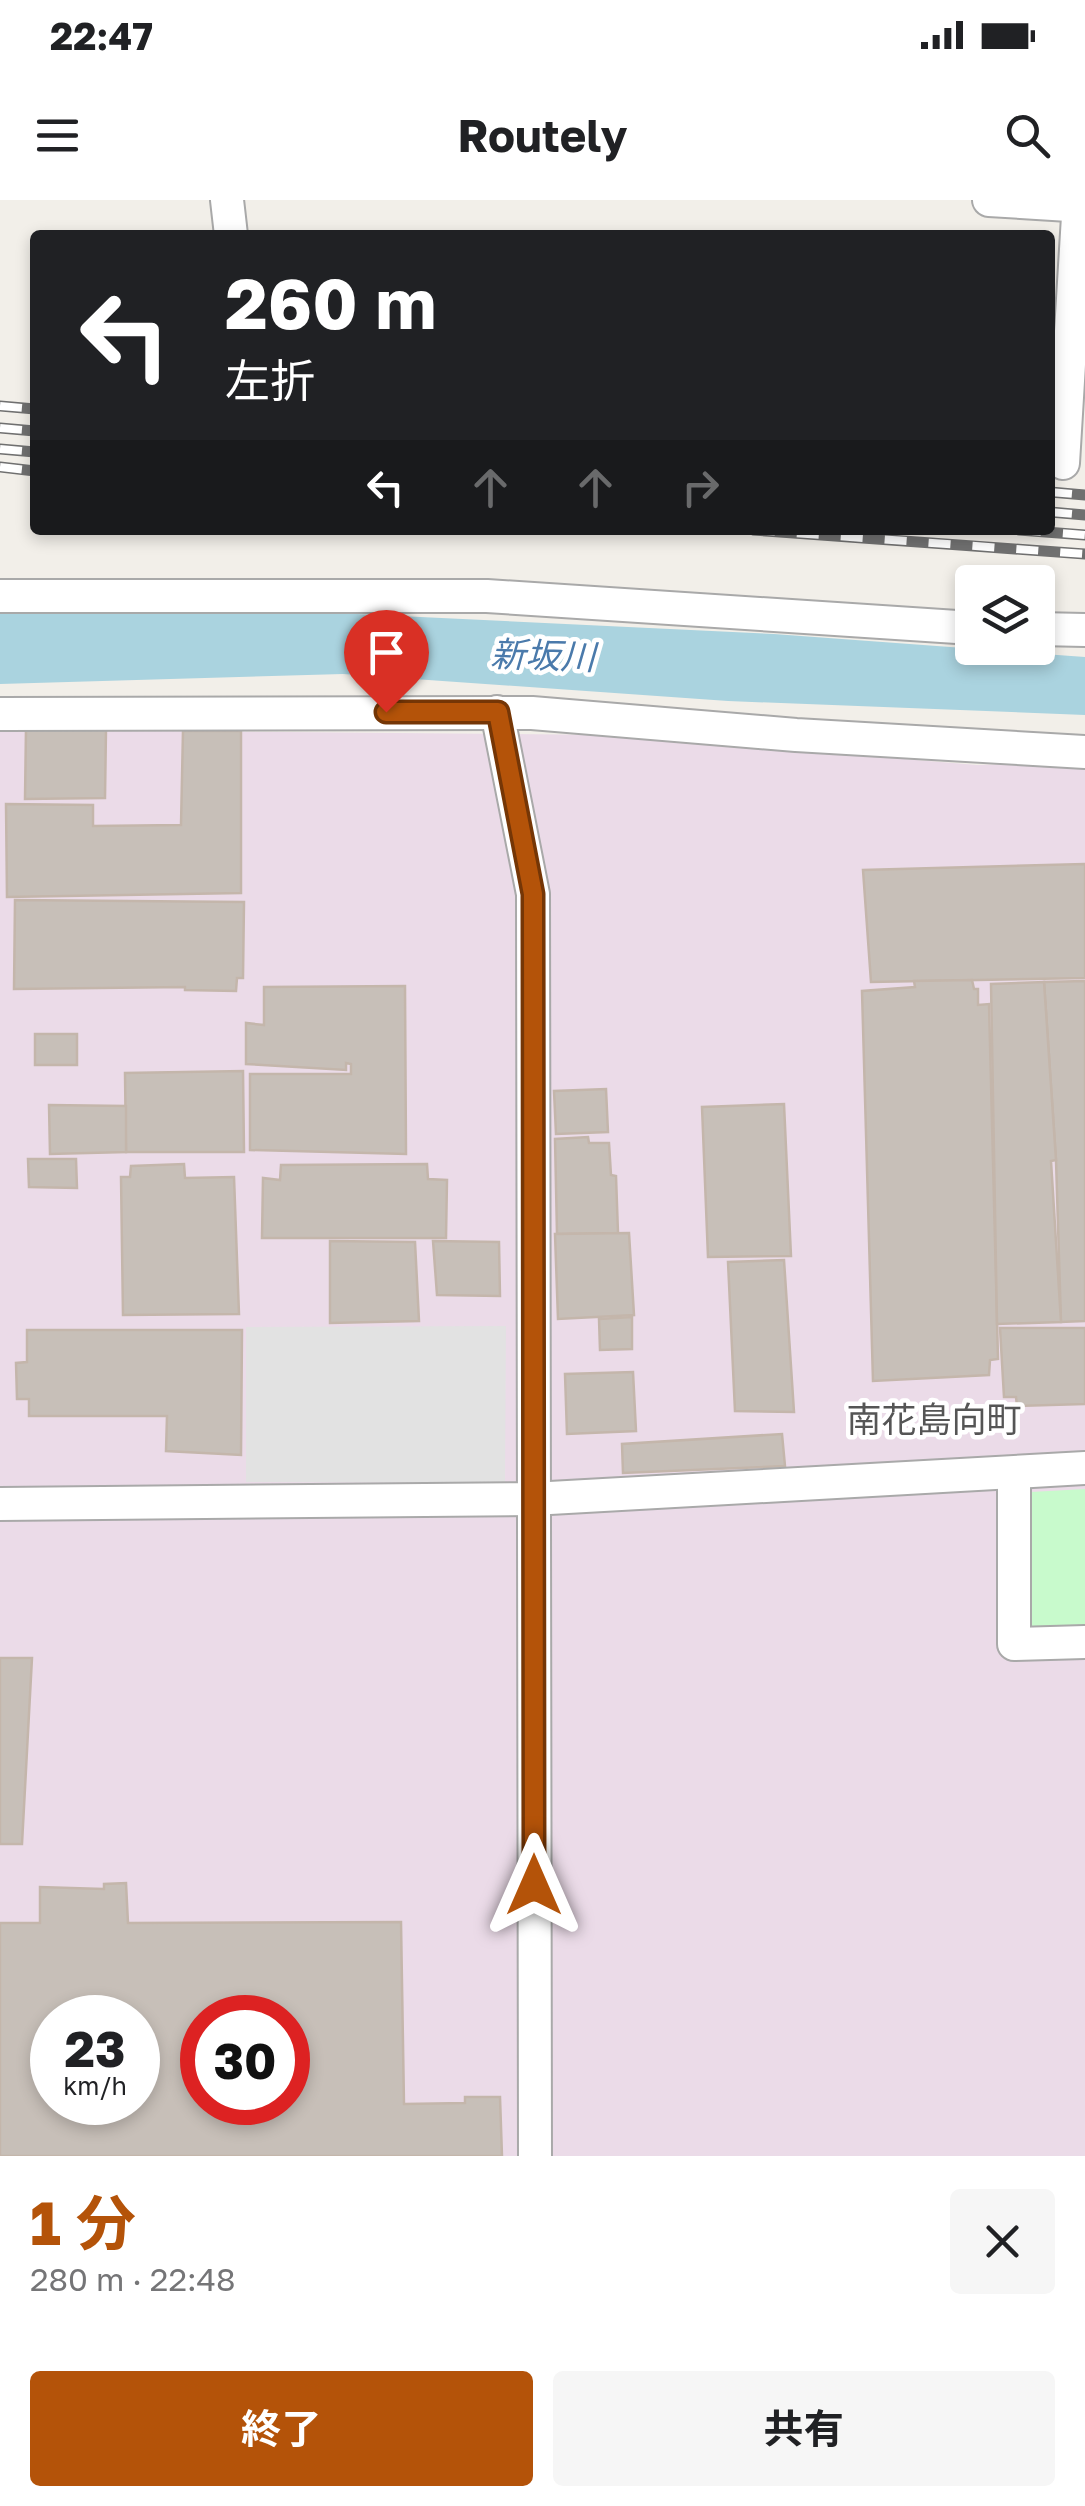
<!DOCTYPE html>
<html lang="ja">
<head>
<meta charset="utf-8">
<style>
	:root { --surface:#fff; --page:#f6f6f6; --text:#202124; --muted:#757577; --accent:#b45309 }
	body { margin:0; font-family:"Golos Text","Noto Sans JP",sans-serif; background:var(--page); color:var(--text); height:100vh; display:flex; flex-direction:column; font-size:38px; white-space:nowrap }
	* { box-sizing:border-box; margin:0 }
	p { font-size:32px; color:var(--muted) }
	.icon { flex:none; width:55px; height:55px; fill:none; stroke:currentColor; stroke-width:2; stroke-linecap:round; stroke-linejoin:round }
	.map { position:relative; height:1956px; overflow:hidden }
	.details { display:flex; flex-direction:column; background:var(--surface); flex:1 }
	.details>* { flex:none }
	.guide { position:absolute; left:30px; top:30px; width:1025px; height:305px; border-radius:10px; box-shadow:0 5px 15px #0003; background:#202124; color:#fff; overflow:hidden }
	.tools { position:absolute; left:955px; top:365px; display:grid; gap:20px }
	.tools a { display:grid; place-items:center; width:100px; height:100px; border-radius:10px; background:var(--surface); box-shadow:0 5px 15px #0003; font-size:50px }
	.speed { position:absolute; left:30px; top:1795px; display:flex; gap:20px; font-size:50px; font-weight:700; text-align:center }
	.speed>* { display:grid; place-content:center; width:130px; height:130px; border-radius:50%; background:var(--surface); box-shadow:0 5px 15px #0003; line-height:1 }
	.speed small { font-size:25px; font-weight:400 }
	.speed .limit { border:15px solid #d22; background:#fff; color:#111 }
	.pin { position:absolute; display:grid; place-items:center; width:85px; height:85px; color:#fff; margin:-102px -42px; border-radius:50% 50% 50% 0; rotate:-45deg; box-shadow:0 0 10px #0007 }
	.pin .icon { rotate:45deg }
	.me { position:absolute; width:110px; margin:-55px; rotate:0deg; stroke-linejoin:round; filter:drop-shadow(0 0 8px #0008) }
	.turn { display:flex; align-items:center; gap:35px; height:210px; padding:0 30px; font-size:45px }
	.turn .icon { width:130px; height:130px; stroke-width:2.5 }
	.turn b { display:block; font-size:70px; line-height:85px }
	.lanes { display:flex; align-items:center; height:95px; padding:0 30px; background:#0003; justify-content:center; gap:50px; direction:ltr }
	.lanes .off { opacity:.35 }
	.round { display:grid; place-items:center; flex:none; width:105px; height:105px; border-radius:10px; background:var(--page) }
	.overview { display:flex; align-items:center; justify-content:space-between; height:170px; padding:0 30px }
	h1 { font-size:60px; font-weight:700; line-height:75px; color:var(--accent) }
	.cta { display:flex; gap:20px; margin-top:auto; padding:20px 30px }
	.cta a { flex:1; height:115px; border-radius:10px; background:var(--accent); color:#fff; font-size:40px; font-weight:700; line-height:115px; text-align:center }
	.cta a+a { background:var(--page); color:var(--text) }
	.status { display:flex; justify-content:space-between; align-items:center; height:70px; padding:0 50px; background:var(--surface); direction:ltr }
	.status svg { height:28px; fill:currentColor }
	header { display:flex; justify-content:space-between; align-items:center; height:130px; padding:0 30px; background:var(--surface); font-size:45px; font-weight:700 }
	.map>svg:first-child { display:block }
	.industrial { fill:#ebdbe8; fill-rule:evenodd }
	.park { fill:#c8facc }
	.parking { fill:#e2e2e2 }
	.water { fill:#aad3df }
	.building { fill:#c7bfb8; stroke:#c4b6ab; stroke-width:2.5; fill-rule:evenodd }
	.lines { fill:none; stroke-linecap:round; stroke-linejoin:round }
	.minor-casing { stroke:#a9a9a9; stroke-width:36 }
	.minor { stroke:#fff; stroke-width:32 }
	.rail-casing { stroke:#707070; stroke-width:11 }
	.rail { stroke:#fff; stroke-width:8; stroke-dasharray:22; stroke-linecap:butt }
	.route-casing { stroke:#753606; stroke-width:25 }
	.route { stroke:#b45309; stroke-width:18 }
	.labels { text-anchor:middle; stroke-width:9; stroke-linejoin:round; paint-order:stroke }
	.water-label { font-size:35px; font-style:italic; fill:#4a7aab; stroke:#fff }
	.neighbourhood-label { font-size:35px; fill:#555; stroke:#fff }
</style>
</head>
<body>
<div class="status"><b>22:47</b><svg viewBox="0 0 49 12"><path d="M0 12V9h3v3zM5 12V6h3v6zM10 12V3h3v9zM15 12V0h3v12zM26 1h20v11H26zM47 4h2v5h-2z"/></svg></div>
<header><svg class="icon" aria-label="menu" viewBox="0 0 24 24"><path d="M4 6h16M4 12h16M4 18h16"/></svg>Routely<svg class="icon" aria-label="search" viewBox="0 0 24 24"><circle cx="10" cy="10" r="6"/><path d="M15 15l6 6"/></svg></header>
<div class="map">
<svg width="1085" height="1956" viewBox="0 0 1085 1956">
	<rect width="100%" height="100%" fill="#f2efe9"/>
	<path class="industrial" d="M 0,524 L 183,531 L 616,535 L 977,565 L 1085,562 L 1085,1956 L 0,1956 ZM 52,1818 L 138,1818 L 138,1902 L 52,1902 ZM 202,1818 L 288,1818 L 288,1902 L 202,1902 Z"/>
	<polygon class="park" points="1085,1289 1085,1436 1035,1437 1025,1420 1024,1306 1031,1292"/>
	<polygon class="parking" points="506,1126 505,1283 246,1282 246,1127"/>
	<polygon class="water" points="0,412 336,413 774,434 1085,457 1085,515 728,501 343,474 0,484"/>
	<g class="building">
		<polygon points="26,528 106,529 105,598 25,599"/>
		<polygon points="183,531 241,531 241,693 7,697 6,604 93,605 93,626 181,625"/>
		<polygon points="1085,664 1085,778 871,782 863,670"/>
		<polygon points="15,700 244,702 243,778 237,778 236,791 185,790 185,787 14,789"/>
		<polygon points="972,780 974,789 978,789 978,805 989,804 998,1159 990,1160 989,1175 873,1181 862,791 915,787 914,781"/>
		<polygon points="1085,781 1085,1121 1061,1122 1056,960 1044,782"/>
		<polygon points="1044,782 1056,960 1051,961 1061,1122 997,1124 991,784"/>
		<polygon points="405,786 406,954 250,950 250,874 351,874 351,864 346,863 346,870 246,864 246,823 264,825 264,787"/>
		<rect x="35" y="834" width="42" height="31"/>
		<polygon points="243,871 244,952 126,952 125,873"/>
		<polygon points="606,889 608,932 556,934 554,891"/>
		<polygon points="784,904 791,1056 708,1057 702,907"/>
		<polygon points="49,905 126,906 126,952 50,954"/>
		<polygon points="588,937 589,943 609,943 611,975 616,976 618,1033 557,1034 555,939"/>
		<polygon points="28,959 76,959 77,988 29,987"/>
		<polygon points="184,964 185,978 234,977 239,1114 123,1115 121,977 130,977 131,966"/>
		<polygon points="427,964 428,979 447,980 446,1038 262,1038 263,978 280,980 281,965"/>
		<polygon points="629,1033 634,1115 558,1119 555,1034"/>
		<polygon points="330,1041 415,1042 419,1121 330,1123"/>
		<polygon points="433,1041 499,1042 500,1096 437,1095"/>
		<polygon points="784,1060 794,1212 735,1211 728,1062"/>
		<polygon points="632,1117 632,1149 600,1150 599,1119"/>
		<polygon points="1000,1128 1085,1128 1085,1204 1017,1206 1016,1197 1004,1197"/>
		<polygon points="27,1130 242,1130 241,1255 166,1251 167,1216 29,1216 29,1199 17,1199 16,1163 27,1162"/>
		<polygon points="633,1172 636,1231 567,1234 565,1174"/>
		<polygon points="782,1234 785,1266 623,1273 622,1244"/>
		<polygon points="0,1458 32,1458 22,1644 0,1644"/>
		<path d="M 126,1683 L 128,1723 L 401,1722 L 404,1904 L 465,1903 L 465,1897 L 500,1897 L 502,1956 L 0,1956 L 0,1723 L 40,1723 L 40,1687 L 104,1689 L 104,1684 ZM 52,1818 L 138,1818 L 138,1902 L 52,1902 ZM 202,1818 L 288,1818 L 288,1902 L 202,1902 Z"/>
	</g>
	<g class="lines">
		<g class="minor-casing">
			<g id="minor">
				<polyline points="227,0 231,35"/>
				<polyline points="989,0 1085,6"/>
				<polyline points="1063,263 1079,0"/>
				<polyline points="0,396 487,396 972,428"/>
				<polyline points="1038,429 1085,430"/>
				<polyline points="497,512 533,694 535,1956"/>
				<polyline points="0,514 532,513 796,535 1085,552"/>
				<polyline points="1014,1273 1014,1444 1085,1442"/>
				<polyline points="0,1304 532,1299 1085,1268"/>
			</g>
		</g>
		<use href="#minor" class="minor"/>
		<g class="rail-casing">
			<g id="rail">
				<polyline points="0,206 35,209"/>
				<polyline points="0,228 35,231"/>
				<polyline points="0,249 35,252"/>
				<polyline points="0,267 35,271"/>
				<polyline points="1050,292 1085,295"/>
				<polyline points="1050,312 1085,315"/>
				<polyline points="753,330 1085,354"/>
				<polyline points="1019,330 1085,335"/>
			</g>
		</g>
		<use href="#rail" class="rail"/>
	</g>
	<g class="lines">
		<g class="route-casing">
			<polyline id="route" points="386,512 498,512 533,694 534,1685"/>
		</g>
		<use href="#route" class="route"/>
	</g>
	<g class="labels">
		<g class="water-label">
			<text transform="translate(543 456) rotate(2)" y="12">新坂川</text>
		</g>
		<g class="neighbourhood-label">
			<text x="934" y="1232">南花島向町</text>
		</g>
	</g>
</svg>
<div class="tools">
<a><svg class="icon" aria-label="layers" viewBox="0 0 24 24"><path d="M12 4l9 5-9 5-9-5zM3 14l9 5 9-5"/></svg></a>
</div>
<div class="speed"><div>23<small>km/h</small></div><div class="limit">30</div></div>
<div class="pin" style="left:386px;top:512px;background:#d93025"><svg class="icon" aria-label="arrive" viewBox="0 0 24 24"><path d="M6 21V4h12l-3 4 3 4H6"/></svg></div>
<svg class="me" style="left:534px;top:1685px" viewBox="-20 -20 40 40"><path d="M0-17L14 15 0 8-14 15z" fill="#b45309" stroke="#fff" stroke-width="4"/></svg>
<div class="guide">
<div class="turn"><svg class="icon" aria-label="left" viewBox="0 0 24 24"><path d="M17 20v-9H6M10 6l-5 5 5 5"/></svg><div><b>260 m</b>左折</div></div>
<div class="lanes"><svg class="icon" aria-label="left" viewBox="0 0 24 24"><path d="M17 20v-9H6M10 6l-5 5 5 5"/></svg><svg class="icon off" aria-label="ahead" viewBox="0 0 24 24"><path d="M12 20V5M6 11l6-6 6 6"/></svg><svg class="icon off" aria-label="ahead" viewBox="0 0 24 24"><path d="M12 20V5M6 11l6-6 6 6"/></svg><svg class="icon off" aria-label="right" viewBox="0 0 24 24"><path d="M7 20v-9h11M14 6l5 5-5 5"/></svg></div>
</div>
</div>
<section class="details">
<div class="overview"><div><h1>1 分</h1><p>280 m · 22:48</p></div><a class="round"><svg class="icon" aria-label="close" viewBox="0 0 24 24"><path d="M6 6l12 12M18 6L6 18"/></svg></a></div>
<div class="cta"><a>終了</a><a>共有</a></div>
</section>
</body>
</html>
